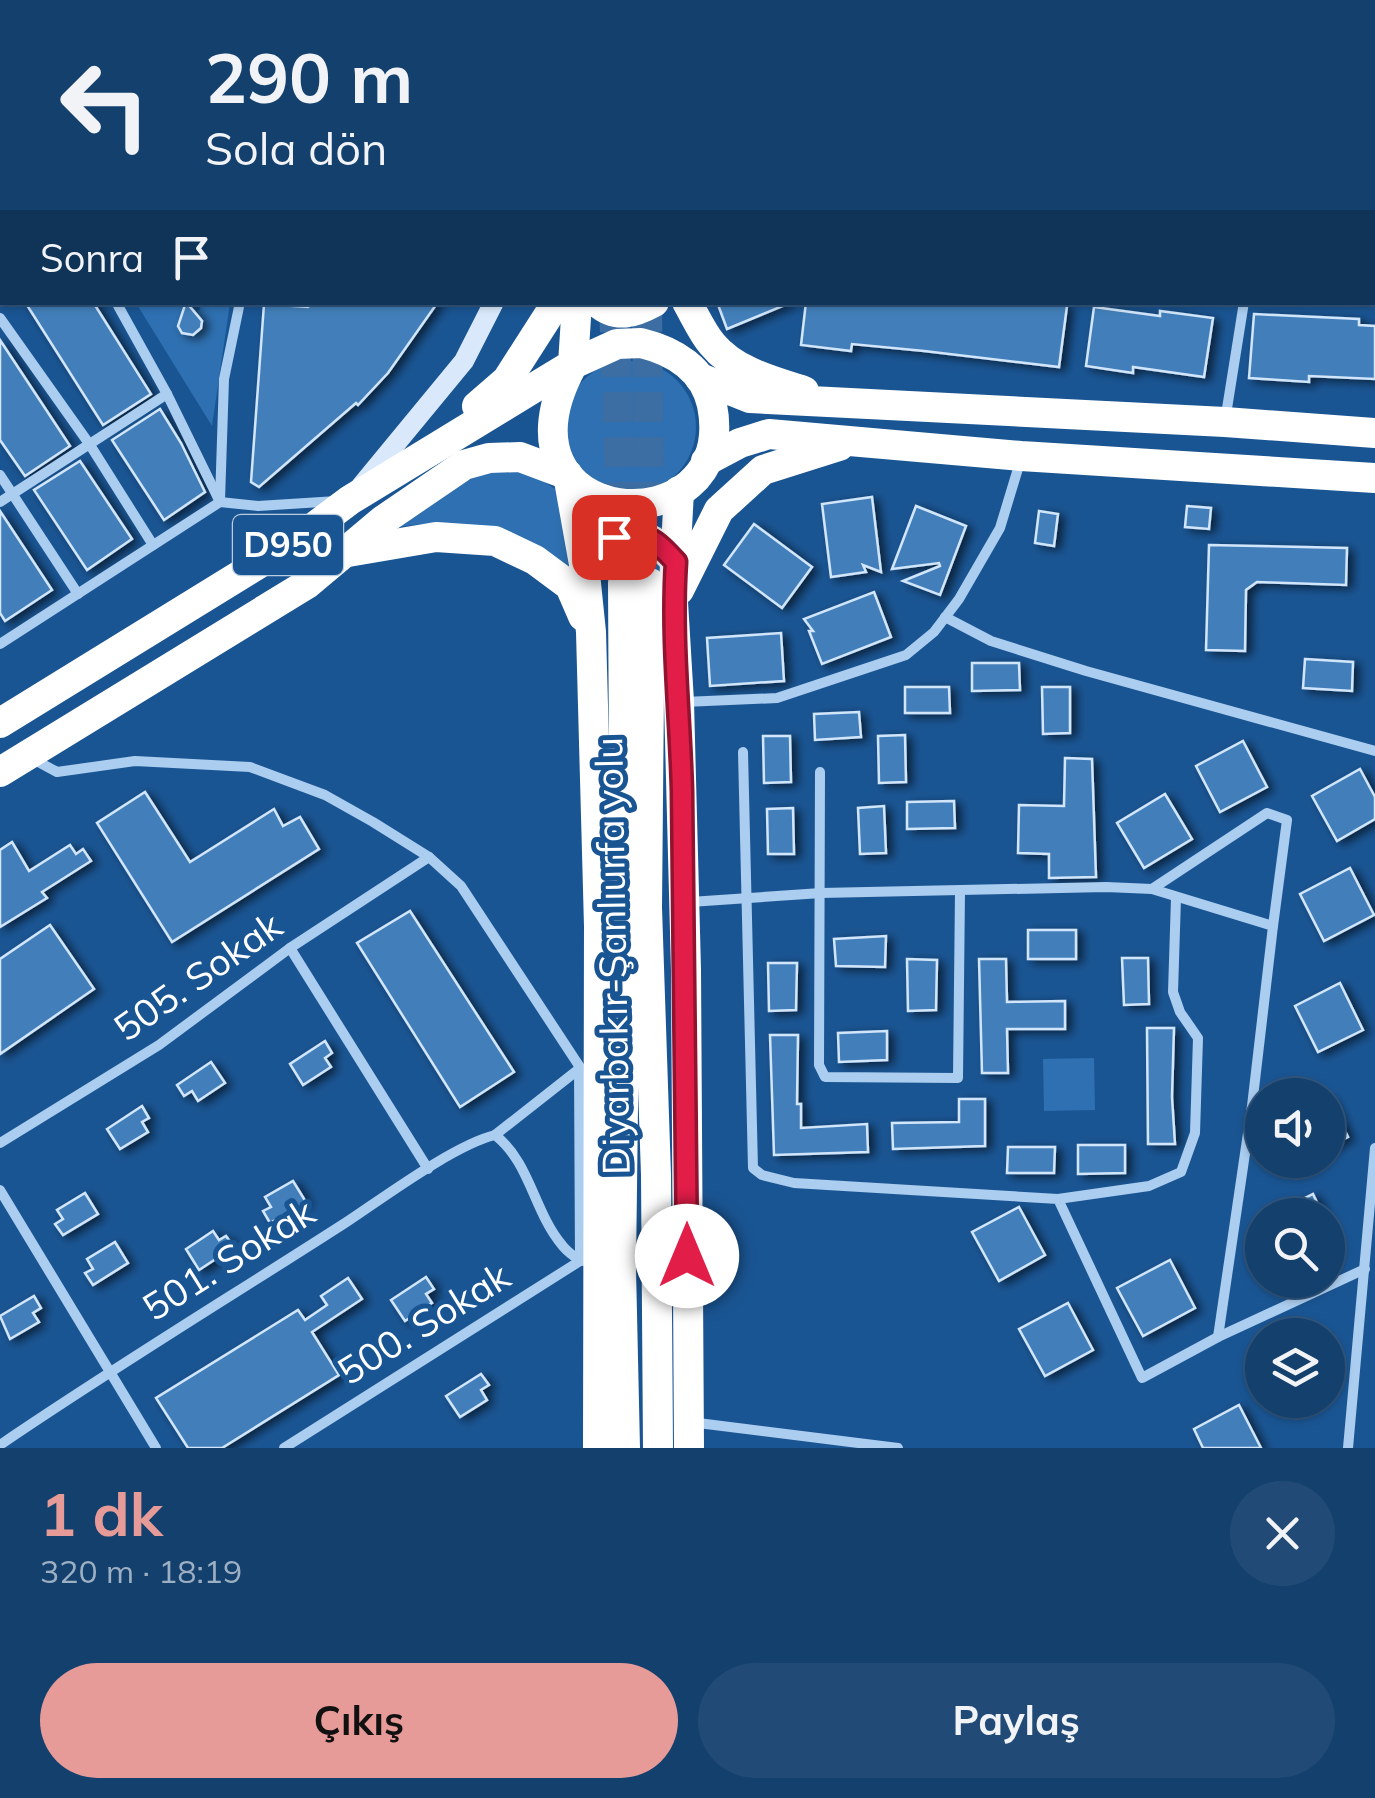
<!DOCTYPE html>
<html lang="tr">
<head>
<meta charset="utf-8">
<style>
	:root { --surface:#14406e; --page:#214b76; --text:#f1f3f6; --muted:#9dafc2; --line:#335981; --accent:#e69b98 }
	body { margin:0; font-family:Mulish,sans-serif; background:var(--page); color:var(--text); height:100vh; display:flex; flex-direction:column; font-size:38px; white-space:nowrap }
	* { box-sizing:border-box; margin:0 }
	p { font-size:32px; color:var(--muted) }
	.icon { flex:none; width:55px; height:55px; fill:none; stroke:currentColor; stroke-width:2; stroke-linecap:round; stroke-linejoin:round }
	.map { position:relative; height:1448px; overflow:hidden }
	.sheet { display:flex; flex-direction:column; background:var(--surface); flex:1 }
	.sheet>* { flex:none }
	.top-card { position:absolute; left:0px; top:0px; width:1375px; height:305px; box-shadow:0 2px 8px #0004,0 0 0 2px var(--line); background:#14406e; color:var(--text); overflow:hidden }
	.controls { position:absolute; left:1245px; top:1078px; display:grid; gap:20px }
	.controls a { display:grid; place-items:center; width:100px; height:100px; border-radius:50%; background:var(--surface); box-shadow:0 2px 8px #0004,0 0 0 2px var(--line); font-size:50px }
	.pin { position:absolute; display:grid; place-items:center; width:85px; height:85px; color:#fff; margin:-42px; border-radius:20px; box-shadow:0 5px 15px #0006 }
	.me { position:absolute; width:110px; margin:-55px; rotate:0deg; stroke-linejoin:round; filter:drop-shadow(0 0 8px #0008) }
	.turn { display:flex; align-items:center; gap:35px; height:210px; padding:0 40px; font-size:45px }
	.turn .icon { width:130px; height:130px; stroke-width:2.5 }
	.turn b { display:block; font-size:70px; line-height:85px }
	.then { display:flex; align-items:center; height:95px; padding:0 40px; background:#0003; gap:20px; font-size:38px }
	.round { display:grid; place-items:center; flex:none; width:105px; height:105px; border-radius:52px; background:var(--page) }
	.headline { display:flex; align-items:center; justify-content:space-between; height:170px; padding:0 40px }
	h1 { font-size:60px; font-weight:700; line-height:75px; color:var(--accent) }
	.action { display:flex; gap:20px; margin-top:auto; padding:20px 40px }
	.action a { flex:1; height:115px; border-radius:60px; background:var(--accent); color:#111; font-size:40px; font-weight:700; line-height:115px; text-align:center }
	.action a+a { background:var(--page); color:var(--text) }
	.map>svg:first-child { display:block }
	.green { fill:#2e70b1 }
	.building { fill:#437fba; stroke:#d2e6fb; stroke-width:2.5; filter:url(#shadow) }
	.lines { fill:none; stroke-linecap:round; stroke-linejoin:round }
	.highway-tunnel { stroke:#3c6ea3; stroke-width:30; stroke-dasharray:30 15; stroke-linecap:butt }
	.street { stroke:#abcdef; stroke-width:10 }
	.secondary { stroke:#d9e9fb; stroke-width:20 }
	.highway { stroke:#fff; stroke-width:30 }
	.route-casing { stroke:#92132f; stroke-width:25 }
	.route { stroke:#e11d48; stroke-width:18 }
	.labels { text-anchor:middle; stroke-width:10; stroke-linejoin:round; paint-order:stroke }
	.shield { fill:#1a5593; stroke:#baccdf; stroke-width:2.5 }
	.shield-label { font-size:35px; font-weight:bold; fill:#fff }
	.street-label { font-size:38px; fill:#fff; stroke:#1a5593 }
</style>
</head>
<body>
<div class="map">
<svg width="1375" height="1448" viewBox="0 0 1375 1448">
	<defs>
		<filter id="shadow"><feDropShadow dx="5.5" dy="3" stdDeviation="5" flood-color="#0009"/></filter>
	</defs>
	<rect width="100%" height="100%" fill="#1a5593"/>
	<g class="green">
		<polygon points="136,303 171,303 199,311 202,303 230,303 212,426"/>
		<circle cx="630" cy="427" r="66"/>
		<path d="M 516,468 L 539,478 L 555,489 L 574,573 C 497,535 470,512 382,530 C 427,502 463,474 516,468 Z"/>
		<path d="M 626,547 L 643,550 L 661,564 L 662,579 L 604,580 C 604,562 610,555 626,547 Z"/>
		<polygon points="1094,1058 1095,1110 1044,1111 1043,1059"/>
	</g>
	<g class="building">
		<polygon points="25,302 93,302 151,394 103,425"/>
		<polygon points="186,302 202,321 201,328 193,335 182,333 178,326"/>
		<polygon points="313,302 438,302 388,373 358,405 356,403 259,487 251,482 264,304 308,307"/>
		<polygon points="717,302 790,302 790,303 727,329"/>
		<polygon points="806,302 1040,302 1067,306 1059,367 924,351 852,344 851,351 801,345"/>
		<polygon points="1094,307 1160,316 1160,311 1213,318 1204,377 1133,367 1133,373 1086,366"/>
		<polygon points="1254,314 1359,319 1359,325 1375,326 1375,379 1309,376 1309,382 1249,378"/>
		<polygon points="0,340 70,446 25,476 0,440"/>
		<polygon points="160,409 181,443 205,492 164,520 112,440"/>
		<polygon points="80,461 132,539 87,570 34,490"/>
		<polygon points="872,497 881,572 863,565 866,572 831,577 822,504"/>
		<polygon points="916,506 966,526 940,595 903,581 940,566 939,563 892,569"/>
		<polygon points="1187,506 1211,508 1209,529 1185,527"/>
		<polygon points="0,511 52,590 5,621 0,613"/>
		<polygon points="1039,511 1058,514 1054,546 1035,543"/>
		<polygon points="754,524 812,567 782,608 724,565"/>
		<polygon points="1209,545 1347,548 1346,585 1257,582 1246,590 1245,651 1206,650"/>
		<polygon points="874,592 891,637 822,664 809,631 813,631 804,619"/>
		<polygon points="781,633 784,681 710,686 707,638"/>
		<polygon points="1305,659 1353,662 1352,691 1303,688"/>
		<polygon points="972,663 1019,663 1020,690 972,691"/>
		<polygon points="905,687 949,687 950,713 905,713"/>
		<polygon points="1042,687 1070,687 1070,733 1043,734"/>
		<polygon points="859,712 861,737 815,740 814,714"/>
		<polygon points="905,735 906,782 879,783 878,736"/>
		<polygon points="763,736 790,736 791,782 764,783"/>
		<polygon points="1243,741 1267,787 1220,812 1196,766"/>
		<polygon points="1065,758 1092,759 1096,877 1049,878 1049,854 1018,853 1019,805 1064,806"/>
		<polygon points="1360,769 1375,797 1375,819 1337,841 1312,796"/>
		<polygon points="145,792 190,862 274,809 283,826 300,817 319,849 172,942 97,823"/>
		<polygon points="1165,794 1192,839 1144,868 1117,823"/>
		<polygon points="954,801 955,828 907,829 907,802"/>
		<polygon points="884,806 886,853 860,854 858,808"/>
		<polygon points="793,808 794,854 768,854 767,809"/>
		<polygon points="12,842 29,871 70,845 76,854 83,849 91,861 42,892 47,898 0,927 0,850"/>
		<polygon points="1350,868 1374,915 1324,941 1300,894"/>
		<polygon points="410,911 514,1072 460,1107 357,943"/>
		<polygon points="50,925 94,989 0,1054 0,959"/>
		<rect x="1028" y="930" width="48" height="29"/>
		<polygon points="886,936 885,967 836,966 834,939"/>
		<polygon points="1122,958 1148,958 1149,1004 1124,1005"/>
		<polygon points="907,959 937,960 936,1010 908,1011"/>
		<polygon points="979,959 1006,959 1007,1002 1065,1001 1065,1029 1007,1029 1008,1073 982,1073"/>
		<polygon points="768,963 797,963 796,1010 769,1011"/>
		<polygon points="1340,983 1363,1030 1318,1052 1295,1006"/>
		<polygon points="1147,1028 1174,1028 1172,1097 1175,1144 1148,1144"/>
		<polygon points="887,1031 887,1060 839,1062 838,1033"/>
		<polygon points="770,1035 798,1035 797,1104 801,1104 801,1128 867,1124 868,1152 774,1155"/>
		<polygon points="325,1041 332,1053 325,1058 331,1067 303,1085 290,1064"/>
		<polygon points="211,1062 225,1083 198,1101 192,1091 184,1096 177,1085"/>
		<polygon points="1328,1096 1348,1137 1328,1147"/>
		<polygon points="959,1099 985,1099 985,1146 893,1149 892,1123 959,1122"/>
		<polygon points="142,1106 149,1118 142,1122 148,1132 120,1149 107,1129"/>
		<polygon points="1078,1145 1125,1145 1125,1173 1078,1174"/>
		<polygon points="1008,1147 1055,1147 1054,1173 1007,1173"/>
		<polygon points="293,1181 306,1202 270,1223 263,1211 271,1207 265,1197"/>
		<polygon points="85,1193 98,1214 63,1235 55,1224 63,1219 57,1210"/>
		<polygon points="1313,1194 1323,1215 1271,1215"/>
		<polygon points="1019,1207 1045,1255 999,1281 972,1232"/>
		<polygon points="213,1231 219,1240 226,1236 234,1247 199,1270 186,1249"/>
		<polygon points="115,1242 128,1263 93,1285 85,1273 93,1269 87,1259"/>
		<polygon points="1170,1260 1195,1308 1143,1336 1117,1288"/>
		<polygon points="426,1277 434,1289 426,1294 432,1303 405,1321 391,1300"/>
		<polygon points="348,1278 362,1299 312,1332 339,1375 222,1448 188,1448 156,1398 298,1310 305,1320 327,1305 321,1296"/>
		<polygon points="34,1296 41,1308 33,1313 39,1322 10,1339 0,1316"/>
		<polygon points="1068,1303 1093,1350 1045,1376 1019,1329"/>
		<polygon points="481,1374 489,1385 481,1390 487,1400 460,1417 446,1396"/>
		<polygon points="1239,1405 1261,1448 1203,1448 1194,1429"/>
	</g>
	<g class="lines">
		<g class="highway-tunnel">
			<polyline points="614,302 623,583"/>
			<polyline points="647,302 650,583"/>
		</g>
		<g class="street">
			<polyline points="135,0 135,2"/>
			<polyline points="1287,0 1287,2"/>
			<polyline points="0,73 2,25"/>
			<polyline points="1372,154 1375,154"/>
			<polyline points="0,267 2,266"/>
			<polyline points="116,302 167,394 220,502"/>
			<polyline points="0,318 90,445 153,545"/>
			<polyline points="1225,421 1244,302"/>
			<polyline points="0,475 78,594"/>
			<polyline points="220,500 224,379 240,302"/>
			<polyline points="0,502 167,394"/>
			<polyline points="945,617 991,641 1086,671 1375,751"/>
			<polyline points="0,644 220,502 258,506 337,501"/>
			<polyline points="684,702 777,698 906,655 934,632 959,599 1000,528 1020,462"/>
			<polyline points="743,752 753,1168 762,1175 794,1183 1058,1199 1142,1378 1218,1337 1365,1269"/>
			<polyline points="33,759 57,772 135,761 250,767 325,795 373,822 429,857 461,886 591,1084"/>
			<polyline points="820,772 819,1065 825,1077 958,1078 960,891"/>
			<polyline points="1152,889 1267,813 1287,820 1273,926"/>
			<polyline points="690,902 821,893 1106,887 1152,889 1273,926 1252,1106 1218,1337"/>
			<polyline points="290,948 428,1169"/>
			<polyline points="579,1070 580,1261"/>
			<path d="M 495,1135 C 530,1162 534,1212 562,1245 C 566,1251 574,1256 580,1261"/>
			<polyline points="0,1143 159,1045 290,948 429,857"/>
			<polyline points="0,1190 156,1448"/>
			<polyline points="1058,1199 1149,1186 1181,1172 1195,1133 1198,1038 1180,1012 1173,992 1176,898"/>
			<polyline points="690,1422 898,1448"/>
			<path d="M 0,1445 C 113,1368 230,1297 345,1223 C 383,1198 454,1145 495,1135 L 579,1069"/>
			<polyline points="284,1448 580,1261 593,1260"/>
			<polyline points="1348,1448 1375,1148"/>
		</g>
		<g class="secondary">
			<polyline points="420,2 453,2"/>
			<polyline points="1129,2 1136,0"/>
			<polyline points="0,24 2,24"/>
			<polyline points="361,486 464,361 494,302"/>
		</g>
		<g class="highway">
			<polyline points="575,0 575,2"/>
			<polyline points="609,0 609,2"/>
			<polyline points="638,0 639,2"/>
			<polyline points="663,0 663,2"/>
			<path d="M 597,302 C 616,319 634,313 654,302"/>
			<path d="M 687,302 C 695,316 702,332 712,344 C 734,371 772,381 804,391"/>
			<path d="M 641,343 C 674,351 704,369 712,405 C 741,552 480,533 573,364 L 617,344 Z"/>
			<polyline points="700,378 750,398 1225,422 1375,433"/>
			<polyline points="477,406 507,380 557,302"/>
			<polyline points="706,461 740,443 769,434 1021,456 1375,478"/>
			<polyline points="679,491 673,602 679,702 686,970 689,1448"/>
			<polyline points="348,552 436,537 495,541 535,560 570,586 583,616"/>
			<path d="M 584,564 C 619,526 640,522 676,562"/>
			<polyline points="623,583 625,944 621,1269 625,1448"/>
			<polyline points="650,583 647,908 656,1175 658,1448"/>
			<polyline points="679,590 719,510 763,470 839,446"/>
			<polyline points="0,723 294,542 350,500 573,364 577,302"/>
			<polyline points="0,772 307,584 382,521 464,465 489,458 520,457 568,475 584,564 591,632 599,926 598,1448"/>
		</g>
	</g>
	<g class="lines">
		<g class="route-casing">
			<path id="route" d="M 614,537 C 645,530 655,539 676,562 C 671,638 680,715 682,791 C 685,946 686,1101 687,1256"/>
		</g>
		<use href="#route" class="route"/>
	</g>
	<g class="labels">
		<rect class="shield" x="233" y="515" width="110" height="60" rx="8"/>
		<g class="shield-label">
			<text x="288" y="557">D950</text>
		</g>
		<g class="street-label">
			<text transform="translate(613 956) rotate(-91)" y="13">Diyarbakır-Şanlıurfa yolu</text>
			<text transform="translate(198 977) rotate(-35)" y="13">505. Sokak</text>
			<text transform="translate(229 1260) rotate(-32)" y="13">501. Sokak</text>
			<text transform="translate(424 1324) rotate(-32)" y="13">500. Sokak</text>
		</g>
	</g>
</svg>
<div class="controls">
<a><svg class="icon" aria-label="sound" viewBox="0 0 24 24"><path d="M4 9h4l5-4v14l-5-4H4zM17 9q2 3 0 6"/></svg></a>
<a><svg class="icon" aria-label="search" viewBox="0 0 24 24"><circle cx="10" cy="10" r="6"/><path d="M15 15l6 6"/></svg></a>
<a><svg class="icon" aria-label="layers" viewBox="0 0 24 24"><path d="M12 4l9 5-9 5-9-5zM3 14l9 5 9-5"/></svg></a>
</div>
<div class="pin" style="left:614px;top:537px;background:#d93025"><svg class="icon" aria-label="arrive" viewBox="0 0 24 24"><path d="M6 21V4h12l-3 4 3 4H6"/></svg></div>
<svg class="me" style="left:687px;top:1256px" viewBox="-20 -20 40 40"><circle r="19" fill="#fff"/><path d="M0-13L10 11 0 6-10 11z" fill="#e11d48"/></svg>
<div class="top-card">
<div class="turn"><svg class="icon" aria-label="left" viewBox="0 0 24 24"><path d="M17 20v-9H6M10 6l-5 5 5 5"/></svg><div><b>290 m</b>Sola dön</div></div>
<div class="then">Sonra<svg class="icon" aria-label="arrive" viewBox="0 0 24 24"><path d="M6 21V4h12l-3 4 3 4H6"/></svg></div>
</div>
</div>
<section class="sheet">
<div class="headline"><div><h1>1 dk</h1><p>320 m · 18:19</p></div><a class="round"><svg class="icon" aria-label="close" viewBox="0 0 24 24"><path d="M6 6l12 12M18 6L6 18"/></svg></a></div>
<div class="action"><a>Çıkış</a><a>Paylaş</a></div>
</section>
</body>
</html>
